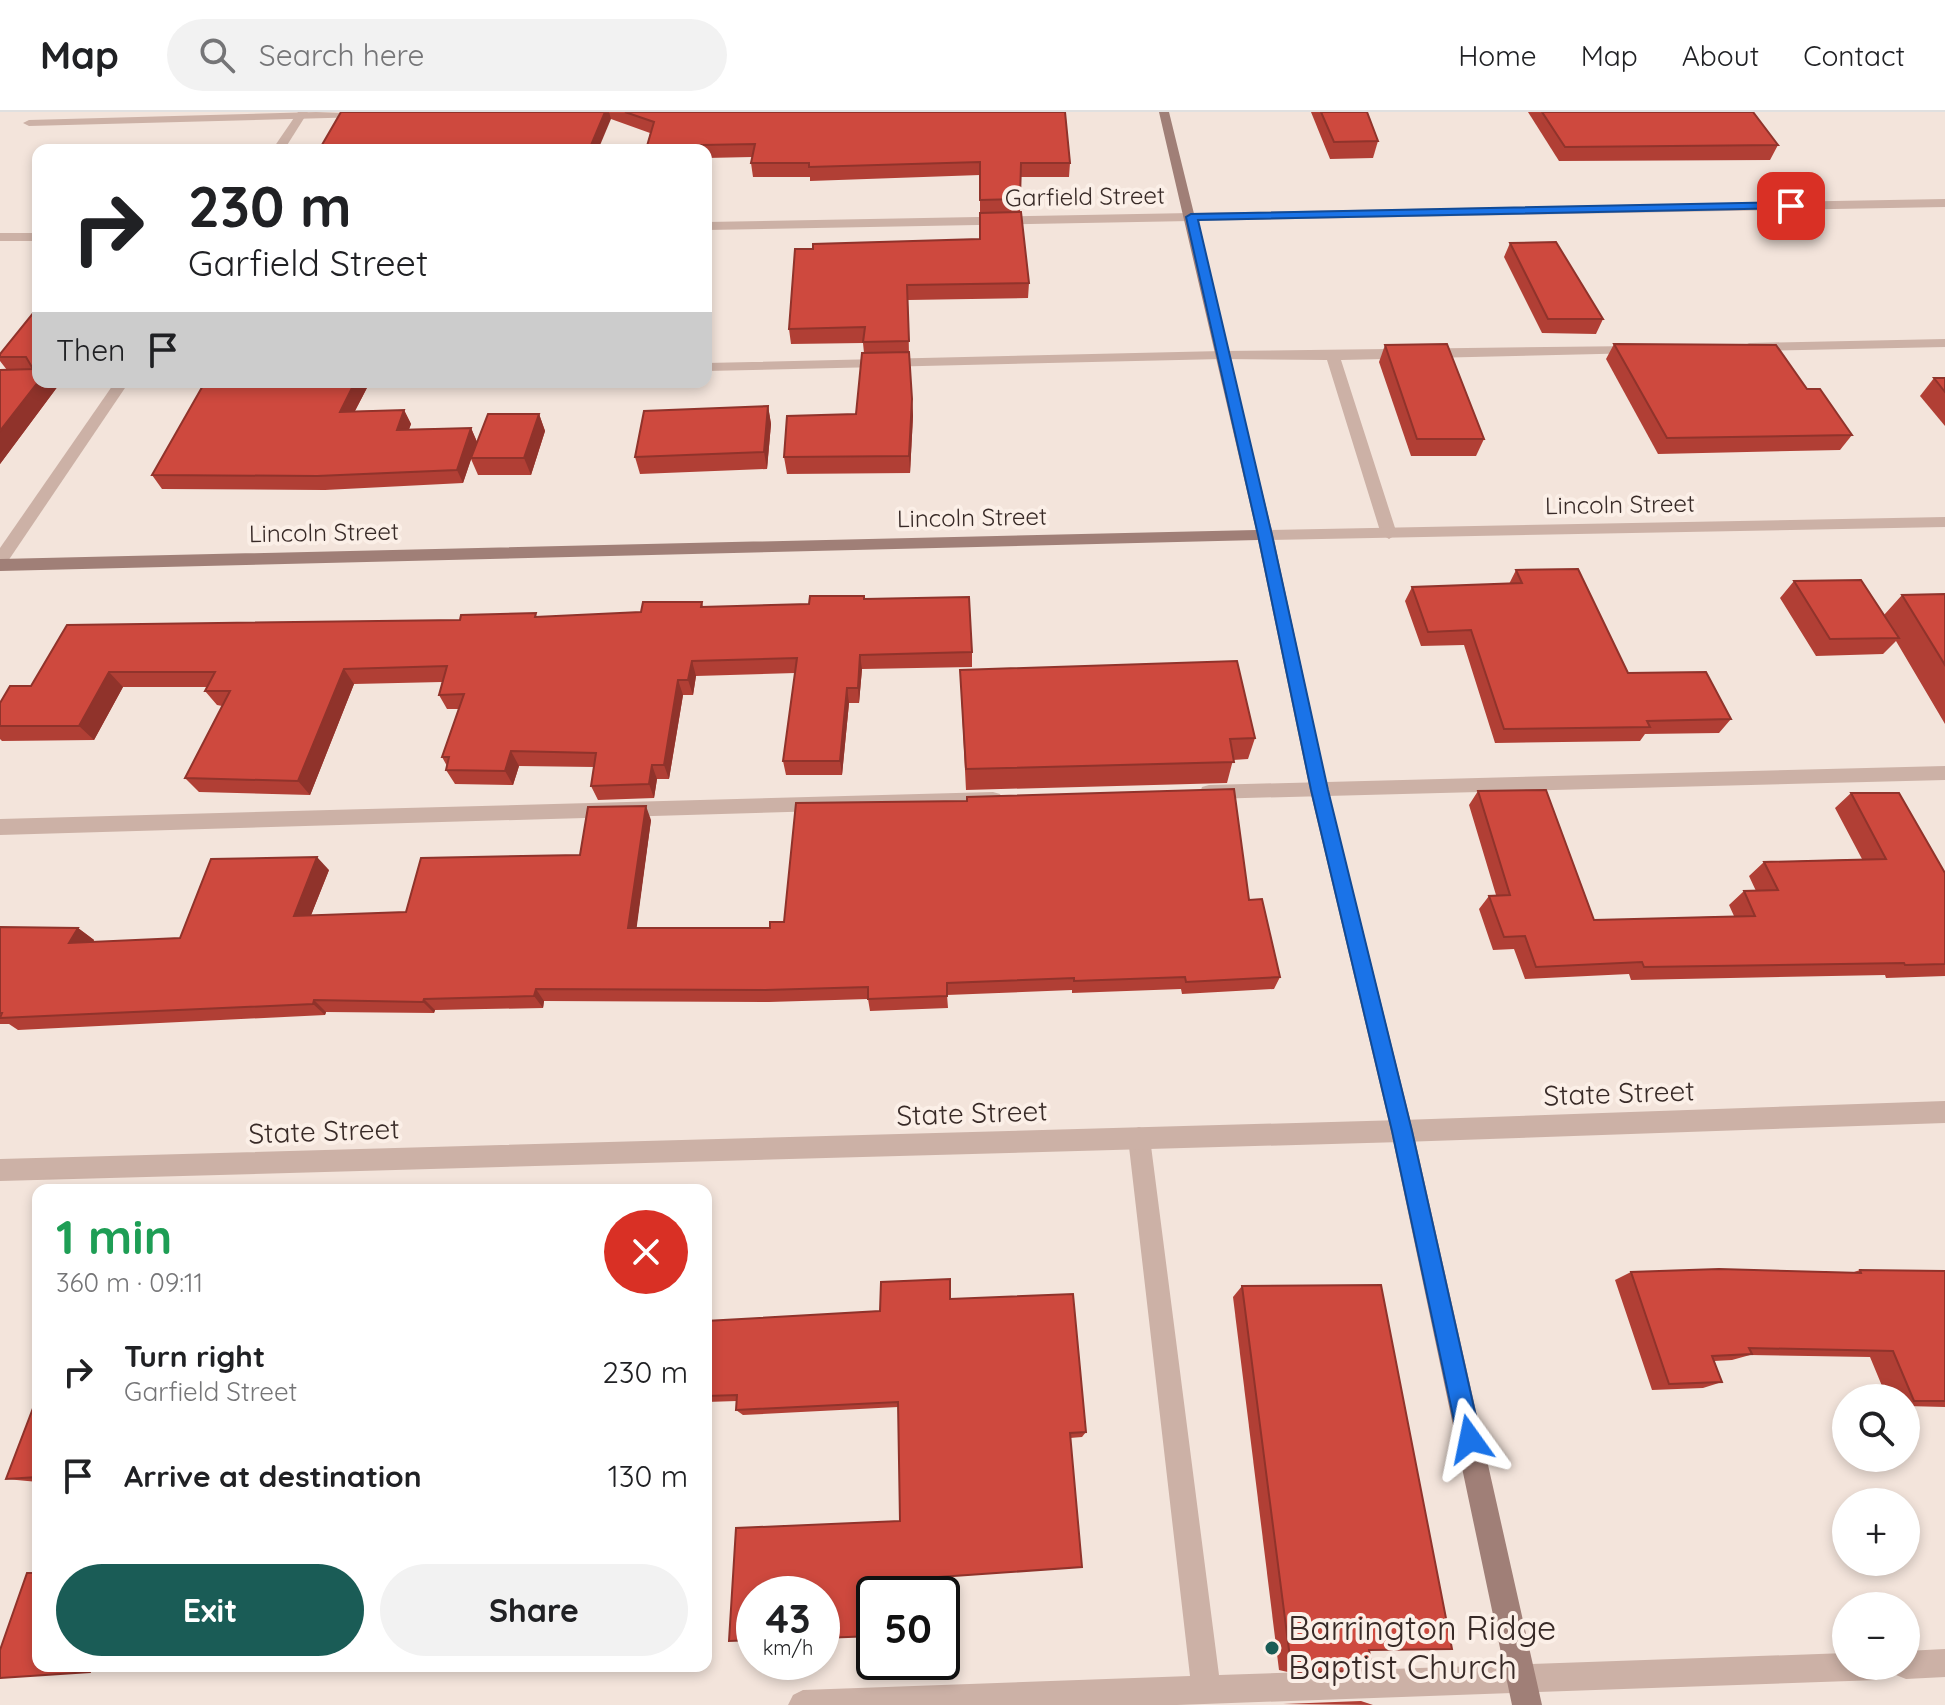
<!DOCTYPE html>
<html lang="en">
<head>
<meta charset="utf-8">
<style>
	:root { --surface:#fff; --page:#f2f2f2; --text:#202124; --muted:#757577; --line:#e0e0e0; --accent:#1a5c56 }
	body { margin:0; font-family:Quicksand,sans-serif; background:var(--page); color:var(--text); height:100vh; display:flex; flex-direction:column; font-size:30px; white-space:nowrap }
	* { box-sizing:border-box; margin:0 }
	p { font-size:26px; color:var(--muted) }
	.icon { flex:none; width:44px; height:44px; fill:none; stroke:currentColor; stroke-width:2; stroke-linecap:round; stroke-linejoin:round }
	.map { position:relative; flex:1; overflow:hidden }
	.details { position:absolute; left:32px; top:1072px; width:680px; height:488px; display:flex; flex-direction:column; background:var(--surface); border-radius:16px; box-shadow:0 4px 12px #0003 }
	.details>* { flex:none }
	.guide { position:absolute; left:32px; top:32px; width:680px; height:244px; border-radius:16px; box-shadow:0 4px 12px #0003; background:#fff; color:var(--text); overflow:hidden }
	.tools { position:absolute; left:1832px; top:1272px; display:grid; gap:16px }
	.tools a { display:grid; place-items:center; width:88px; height:88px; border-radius:50%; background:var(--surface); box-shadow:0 4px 12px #0003; font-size:40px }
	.speed { position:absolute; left:736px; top:1464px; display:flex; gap:16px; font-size:40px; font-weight:700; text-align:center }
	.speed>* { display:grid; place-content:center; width:104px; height:104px; border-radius:50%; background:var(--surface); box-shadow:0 4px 12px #0003; line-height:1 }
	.speed small { font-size:20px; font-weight:400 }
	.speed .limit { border:4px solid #111; border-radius:12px; background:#fff; color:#111 }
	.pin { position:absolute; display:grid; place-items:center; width:68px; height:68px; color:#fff; margin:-34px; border-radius:16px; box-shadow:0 4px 12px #0006 }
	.me { position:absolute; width:88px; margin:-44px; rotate:348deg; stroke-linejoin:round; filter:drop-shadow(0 0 6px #0008) }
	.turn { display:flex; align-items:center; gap:28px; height:168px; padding:0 24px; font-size:36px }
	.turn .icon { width:104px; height:104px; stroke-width:2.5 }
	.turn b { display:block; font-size:56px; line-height:68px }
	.then { display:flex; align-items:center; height:76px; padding:0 24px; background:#0003; gap:16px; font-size:30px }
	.round { display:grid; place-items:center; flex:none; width:84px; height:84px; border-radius:42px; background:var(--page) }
	.head { display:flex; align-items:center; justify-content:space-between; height:136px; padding:0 24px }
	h1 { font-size:48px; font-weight:800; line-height:60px; color:#1e9e55 }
	.button { display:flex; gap:16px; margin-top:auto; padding:16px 24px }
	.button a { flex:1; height:92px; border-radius:48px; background:var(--accent); color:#fff; font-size:32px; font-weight:800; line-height:92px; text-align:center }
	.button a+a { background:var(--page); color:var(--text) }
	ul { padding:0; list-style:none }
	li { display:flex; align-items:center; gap:24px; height:104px; padding:0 24px }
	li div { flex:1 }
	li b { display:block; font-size:30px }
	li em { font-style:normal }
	header { display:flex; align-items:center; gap:48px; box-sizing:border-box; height:112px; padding:0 40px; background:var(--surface); border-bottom:2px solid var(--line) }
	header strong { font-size:38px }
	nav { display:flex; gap:44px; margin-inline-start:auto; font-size:28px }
	.search { width:560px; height:72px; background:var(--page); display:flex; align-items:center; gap:20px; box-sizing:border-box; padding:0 28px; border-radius:44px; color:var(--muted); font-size:30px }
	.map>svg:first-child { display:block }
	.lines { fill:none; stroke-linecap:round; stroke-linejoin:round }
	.lane { fill:#ccb1a6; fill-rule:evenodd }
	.street { fill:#ccb1a6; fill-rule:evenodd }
	.secondary { fill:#a07f77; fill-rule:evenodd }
	.wall { fill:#b13f35 }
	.shaded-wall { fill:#90332b }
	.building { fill:#ce493e; stroke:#90332b; stroke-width:2 }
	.route { fill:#1a73e8; stroke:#114b97; stroke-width:2 }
	.poi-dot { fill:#1a5c56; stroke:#fbefe7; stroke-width:3 }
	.labels { text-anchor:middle; stroke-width:8; stroke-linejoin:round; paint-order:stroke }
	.far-street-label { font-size:24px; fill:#382a27; stroke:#fbefe7 }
	.street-label { font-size:28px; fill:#382a27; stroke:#fbefe7 }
	.near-poi-label { font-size:34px; fill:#382a27; stroke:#fbefe7; text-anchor:start }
</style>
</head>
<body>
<header>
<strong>Map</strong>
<div class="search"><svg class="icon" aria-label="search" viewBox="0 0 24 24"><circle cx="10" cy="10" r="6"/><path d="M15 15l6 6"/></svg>Search here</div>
<nav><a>Home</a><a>Map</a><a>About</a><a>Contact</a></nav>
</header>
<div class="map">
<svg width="1945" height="1593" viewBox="0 0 1945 1593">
	<rect width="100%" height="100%" fill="#f3e4db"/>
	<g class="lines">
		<g class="lane">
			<polygon points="316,0 371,2 365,5 29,14 23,11 29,8"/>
			<polygon points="1945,227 1945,235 1749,239 1742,235 1749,231"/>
			<polygon points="1637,234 1642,235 1642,241 1341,248 1397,422 1389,427 1381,422 1327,248 1222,247 706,259 706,251 1222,239"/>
			<polygon points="1945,654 1945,668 1209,687 1202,685 1200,680 1202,675 1209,673"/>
			<polygon points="993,680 1000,682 1002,687 1000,692 993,694 0,723 0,707"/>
			<polygon points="1139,1015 1147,1018 1150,1026 1219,1563 1846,1541 1846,1554 1906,1554 1906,1539 1945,1537 1945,1565 1906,1567 1896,1563 1892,1554 1888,1564 1878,1568 1177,1593 788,1593 793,1583 803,1578 1190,1564 1128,1026 1131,1018"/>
		</g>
		<g class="street">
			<polygon points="298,0 308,0 284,38 272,38"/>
			<polygon points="1945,87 1945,95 706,118 706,110"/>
			<rect x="0" y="121" width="38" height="8"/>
			<polygon points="115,270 129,270 6,452 0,453 0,436"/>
			<polygon points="1945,405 1945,415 1265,428 1257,423 1265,418"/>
			<polygon points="1945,989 1945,1011 1402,1030 0,1069 0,1047 1402,1008"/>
		</g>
		<polygon class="secondary" points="1159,0 1169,0 1273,423 1328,678 1413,1019 1542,1593 1512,1593 1391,1019 1310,678 1258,428 0,459 0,447 1256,418"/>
	</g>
	<g class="wall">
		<polygon points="341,0 1065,0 1070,51 1069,65 1021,65 1020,100 1029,171 1028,186 908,188 909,244 913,304 910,361 787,362 784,345 856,302 864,241 863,231 791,232 789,217 813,137 980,127 980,63 810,69 810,65 753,65 751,51 752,45 706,46 706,38 648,38 647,34 650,21 611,7"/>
		<polygon points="1311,0 1367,0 1378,29 1373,46 1330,47"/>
		<polygon points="1528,0 1753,0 1778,33 1770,48 1559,49"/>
		<polygon points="1510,131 1603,207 1596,222 1542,221 1504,145"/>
		<polygon points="38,195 38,270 56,270 58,274 0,352 0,258 7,258 0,249 0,245"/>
		<polygon points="1614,232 1807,277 1852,323 1840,338 1658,342 1606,247"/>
		<polygon points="1385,233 1484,327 1476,344 1411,344 1379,250"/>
		<polygon points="1934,266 1945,266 1945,314 1920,284"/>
		<polygon points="205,270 370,270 355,299 404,298 411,312 409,317 471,316 477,330 539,302 545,319 531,363 478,363 471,347 463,371 325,378 162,377 152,363"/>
		<polygon points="768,294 771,312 767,357 640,362 635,345"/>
		<polygon points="1516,458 1628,561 1731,607 1719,621 1645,622 1640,629 1495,631 1464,533 1421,534 1405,489 1412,475 1509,472"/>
		<polygon points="1794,469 1884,503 1902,483 1945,482 1945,612 1896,529 1883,542 1816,544 1780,486"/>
		<polygon points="865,487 972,540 972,555 862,557 859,591 849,591 842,663 786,663 783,649 795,561 696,564 693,583 683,583 669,667 657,667 654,686 598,688 591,674 594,655 519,654 513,673 455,672 446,658 447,654 442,645 459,597 447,597 439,583 442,570 354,572 310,683 199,680 185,666 222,594 217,593 205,579 207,575 123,575 94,628 2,629 0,627 0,591 31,574 67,513 460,508 641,500 702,490 703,495 809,492"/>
		<polygon points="960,558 1255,626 1248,647 1233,648 1227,671 966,678"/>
		<polygon points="1478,679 1594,808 1734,804 1729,793 1744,779 1756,779 1749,764 1764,750 1862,747 1835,696 1851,681 1945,761 1945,864 1886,866 1885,863 1631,868 1629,862 1525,867 1514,837 1493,838 1479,797 1489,784 1496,783 1469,693"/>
		<polygon points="651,708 636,816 770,816 1249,788 1280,865 1274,877 1182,882 1181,877 1072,881 1072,878 947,883 948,896 870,899 868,887 769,890 544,889 543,896 435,898 434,901 326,900 325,903 18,918 9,912 0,912 0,815 78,816 94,828 93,830 180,826 329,758 311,803 406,800 580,743"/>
		<polygon points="1860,1158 1945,1159 1945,1295 1906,1294 1906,1286 1887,1286 1870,1245 1750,1243 1732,1248 1714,1249 1722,1270 1703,1276 1652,1278 1615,1168 1631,1160 1851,1161"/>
		<polygon points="1242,1174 1369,1538 1292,1561 1279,1558 1233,1185"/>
		<polygon points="951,1187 1086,1320 1082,1325 1070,1326 1082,1455 926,1466 926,1482 900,1409 898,1295 743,1303 736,1298 737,1289 706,1290 706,1209 880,1199"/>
		<polygon points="38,1283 38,1370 6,1367"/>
		<polygon points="1361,1589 1373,1593 1283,1592"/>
	</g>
	<g class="shaded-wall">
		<polygon points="605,0 609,0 611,7 598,38 589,38"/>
		<polygon points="38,270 56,270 58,274 0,352 0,319"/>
		<polygon points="355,270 370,270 347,314 340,300"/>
		<polygon points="912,287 913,304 910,361 909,344"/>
		<polygon points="768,294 771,312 767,357 764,340"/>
		<polygon points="404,298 411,312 404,331 397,318"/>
		<polygon points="539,302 545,319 531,363 524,346"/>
		<polygon points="471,316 477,330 463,371 457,358"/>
		<polygon points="860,543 862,557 859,591 858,576"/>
		<polygon points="692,549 696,564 693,583 688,568"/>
		<polygon points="344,557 354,572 310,683 298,669"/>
		<polygon points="109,560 123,575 94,628 79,614"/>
		<polygon points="678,568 683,583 669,667 664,653"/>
		<polygon points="847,576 849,591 842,663 840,649"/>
		<polygon points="511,639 519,654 513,673 505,659"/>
		<polygon points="652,653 657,667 654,686 649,672"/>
		<polygon points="646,694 651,708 635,828 628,816"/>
		<polygon points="317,745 329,758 306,816 294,804"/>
		<polygon points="78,816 94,828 86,843 69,831"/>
		<polygon points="536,877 544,889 543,896 534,884"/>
		<polygon points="424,887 435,898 434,901 423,890"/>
		<polygon points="314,888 326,900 325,903 313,892"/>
		<polygon points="92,1554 116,1554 115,1558 90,1560"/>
	</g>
	<g class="building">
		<polygon points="341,0 605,0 589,38 319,38"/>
		<polygon points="625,0 1065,0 1070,51 1021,51 1020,87 980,88 980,50 809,55 809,51 751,51 755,32 647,34 654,10"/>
		<polygon points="1321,0 1367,0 1378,29 1334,30"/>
		<polygon points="1542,0 1753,0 1778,33 1565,35"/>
		<polygon points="1021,100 1029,171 907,173 909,229 863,230 865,215 789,217 795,137 813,137 813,132 980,127 980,101"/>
		<polygon points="1556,130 1603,207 1548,207 1510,131"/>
		<polygon points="38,195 38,270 0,319 0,258 33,257 26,245 0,245 0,242"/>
		<polygon points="1447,232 1484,327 1417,327 1385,233"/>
		<polygon points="1614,232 1776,233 1807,277 1820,277 1852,323 1667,326"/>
		<polygon points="909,240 912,287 909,344 784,345 787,304 856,302 862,241"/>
		<polygon points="1934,266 1945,266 1945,280"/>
		<polygon points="205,270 355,270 340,300 404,298 397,318 471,316 457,358 317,364 152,363"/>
		<polygon points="768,294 764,340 635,345 644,299"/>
		<polygon points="488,302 539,302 524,346 471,346"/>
		<polygon points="1578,457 1628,561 1706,560 1731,607 1647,609 1650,615 1504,617 1471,518 1428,520 1412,475 1522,471 1516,458"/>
		<polygon points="1861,468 1899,526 1830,527 1794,469"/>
		<polygon points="1945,482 1945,553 1902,483"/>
		<polygon points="810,484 864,484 864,487 969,485 972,540 860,543 858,576 847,576 840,649 783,649 797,546 692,549 688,568 678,568 664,653 652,653 649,672 591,674 596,641 511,639 505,659 446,658 449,645 442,645 464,582 439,583 447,554 344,557 298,669 185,666 230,579 205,579 215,560 109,560 79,614 0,614 0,591 10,574 31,574 67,513 460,508 461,503 536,501 535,505 641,500 643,490 702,490 701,495 809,492"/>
		<polygon points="1237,549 1255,626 1230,627 1234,650 966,657 960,558"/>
		<polygon points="1234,677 1249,788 1262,787 1280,865 1186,870 1185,865 1074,869 1074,866 947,871 947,884 868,887 868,875 765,878 536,877 534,884 424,887 423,890 314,888 313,892 0,906 2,901 0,901 0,815 78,816 69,831 180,826 211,747 317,745 294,804 406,800 421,746 580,743 588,695 646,694 628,816 770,816 770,810 784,810 796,691 967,689 967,685"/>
		<polygon points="1546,678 1594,808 1755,804 1744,779 1778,778 1764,750 1886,747 1851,681 1899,681 1945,761 1945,852 1905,853 1904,851 1644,855 1642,850 1536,855 1525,824 1504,825 1489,784 1510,783 1478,679"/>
		<polygon points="1719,1157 1861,1161 1860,1158 1945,1159 1945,1289 1914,1289 1893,1239 1749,1236 1752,1242 1712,1244 1722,1270 1669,1272 1631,1160"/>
		<polygon points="950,1167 950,1187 1073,1182 1086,1320 1070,1321 1082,1455 925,1466 925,1482 874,1482 874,1524 822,1526 822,1482 754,1482 754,1528 729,1529 736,1416 900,1409 898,1290 736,1298 737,1283 706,1284 706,1209 880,1199 881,1170"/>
		<polygon points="1381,1173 1452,1537 1369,1538 1372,1558 1292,1561 1242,1174"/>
		<polygon points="38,1283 38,1365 6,1367"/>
		<polygon points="27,1461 38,1461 38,1554 92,1554 90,1560 0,1566 0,1538"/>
	</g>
	<polygon class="route" points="1791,90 1795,91 1795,96 1198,108 1272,423 1328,678 1412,1019 1481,1327 1478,1336 1470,1339 1461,1336 1458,1327 1392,1019 1311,678 1258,423 1186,105 1191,102"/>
	<circle class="poi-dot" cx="1272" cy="1536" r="8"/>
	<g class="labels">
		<g class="far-street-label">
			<text transform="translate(1085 85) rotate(-1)" y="8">Garfield Street</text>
			<text transform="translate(1620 393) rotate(-1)" y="8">Lincoln Street</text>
			<text transform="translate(972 406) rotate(-1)" y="8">Lincoln Street</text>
			<text transform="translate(324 421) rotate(-1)" y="8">Lincoln Street</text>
		</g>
		<g class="street-label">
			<text transform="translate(1619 981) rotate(-2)" y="10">State Street</text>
			<text transform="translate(972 1001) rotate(-2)" y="10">State Street</text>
			<text transform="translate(324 1019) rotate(-2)" y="10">State Street</text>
		</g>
		<g class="near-poi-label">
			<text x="1288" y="1528">Barrington Ridge<tspan x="1288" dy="39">Baptist Church</tspan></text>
		</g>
	</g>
</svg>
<div class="tools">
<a><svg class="icon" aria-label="search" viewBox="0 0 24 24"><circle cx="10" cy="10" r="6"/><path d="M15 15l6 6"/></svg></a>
<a>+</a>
<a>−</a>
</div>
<div class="speed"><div>43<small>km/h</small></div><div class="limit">50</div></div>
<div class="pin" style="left:1791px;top:94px;background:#d93025"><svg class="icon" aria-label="arrive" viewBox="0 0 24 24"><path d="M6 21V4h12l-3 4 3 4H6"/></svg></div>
<svg class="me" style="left:1470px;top:1327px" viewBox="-20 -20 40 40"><path d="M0-17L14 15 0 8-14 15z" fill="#1a73e8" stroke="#fff" stroke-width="4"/></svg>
<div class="guide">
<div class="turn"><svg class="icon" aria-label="right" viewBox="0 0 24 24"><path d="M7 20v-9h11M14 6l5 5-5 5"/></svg><div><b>230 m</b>Garfield Street</div></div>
<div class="then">Then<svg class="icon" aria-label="arrive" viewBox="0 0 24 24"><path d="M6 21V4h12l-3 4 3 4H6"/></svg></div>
</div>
<section class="details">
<div class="head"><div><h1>1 min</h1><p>360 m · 09:11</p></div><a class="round" style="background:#d93025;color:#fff"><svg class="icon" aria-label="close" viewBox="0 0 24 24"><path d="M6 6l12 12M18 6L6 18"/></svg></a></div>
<ul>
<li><svg class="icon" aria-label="right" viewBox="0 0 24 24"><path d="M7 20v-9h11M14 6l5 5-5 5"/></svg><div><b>Turn right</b><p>Garfield Street</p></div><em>230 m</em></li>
<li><svg class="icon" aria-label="arrive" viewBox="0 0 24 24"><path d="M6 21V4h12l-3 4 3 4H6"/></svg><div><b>Arrive at destination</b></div><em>130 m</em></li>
</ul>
<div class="button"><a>Exit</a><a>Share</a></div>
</section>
</div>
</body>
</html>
